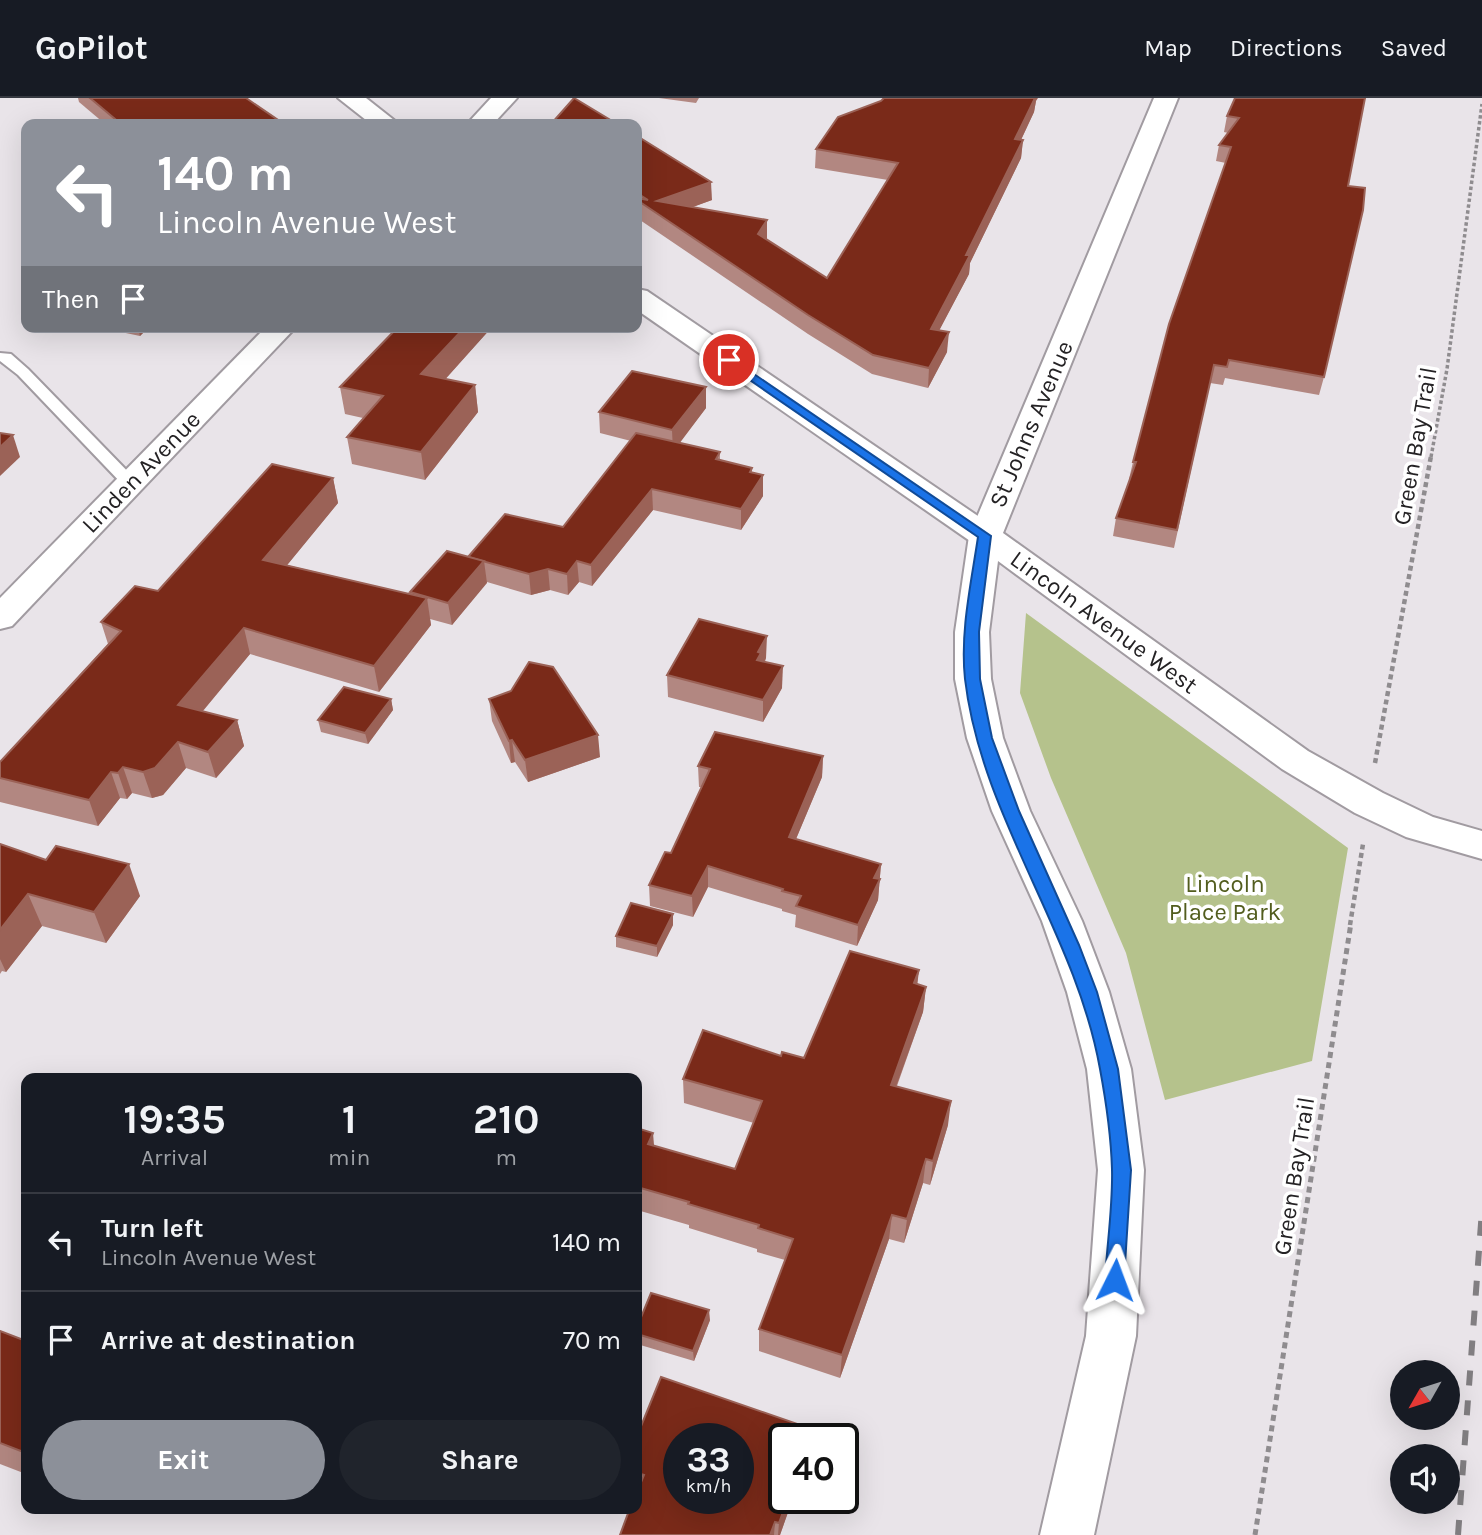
<!DOCTYPE html>
<html lang="en">
<head>
<meta charset="utf-8">
<style>
	:root { --surface:#171b24; --page:#20242c; --text:#f1f3f6; --muted:#9ea1a6; --line:#363941; --accent:#8c9099 }
	body { margin:0; font-family:Karla,sans-serif; background:var(--page); color:var(--text); height:100vh; display:flex; flex-direction:column; font-size:26px; white-space:nowrap }
	* { box-sizing:border-box; margin:0 }
	p { font-size:23px; color:var(--muted) }
	.icon { flex:none; width:38px; height:38px; fill:none; stroke:currentColor; stroke-width:2; stroke-linecap:round; stroke-linejoin:round }
	.map { position:relative; flex:1; overflow:hidden }
	.side { position:absolute; left:21px; top:975px; width:621px; height:441px; display:flex; flex-direction:column; background:var(--surface); border-radius:14px; box-shadow:0 7px 28px #0002 }
	.side>* { flex:none }
	.banner { position:absolute; left:21px; top:21px; width:621px; height:214px; border-radius:14px; box-shadow:0 7px 28px #0002; background:#8c9099; color:#fff; overflow:hidden }
	.needle { width:46px; rotate:231deg }
	.tools { position:absolute; left:1390px; top:1262px; display:grid; gap:14px }
	.tools a { display:grid; place-items:center; width:70px; height:70px; border-radius:50%; background:var(--surface); box-shadow:0 7px 28px #0002; font-size:35px }
	.speed { position:absolute; left:663px; top:1325px; display:flex; gap:14px; font-size:35px; font-weight:700; text-align:center }
	.speed>* { display:grid; place-content:center; width:91px; height:91px; border-radius:50%; background:var(--surface); box-shadow:0 7px 28px #0002; line-height:1 }
	.speed small { font-size:18px; font-weight:400 }
	.speed .limit { border:4px solid #111; border-radius:10px; background:#fff; color:#111 }
	.pin { position:absolute; display:grid; place-items:center; width:60px; height:60px; color:#fff; margin:-30px; border:4px solid #fff; border-radius:50%; box-shadow:0 2px 7px #0007 }
	.me { position:absolute; width:77px; margin:-38px; rotate:3deg; stroke-linejoin:round; filter:drop-shadow(0 0 5px #0008) }
	.turn { display:flex; align-items:center; gap:24px; height:147px; padding:0 21px; font-size:32px }
	.turn .icon { width:91px; height:91px; stroke-width:2.5 }
	.turn b { display:block; font-size:49px; line-height:60px }
	.then { display:flex; align-items:center; height:66px; padding:0 21px; background:#0003; gap:14px; font-size:26px }
	.eta { display:flex; justify-content:space-evenly; align-items:center; height:119px; text-align:center }
	.eta b { font-size:42px; font-weight:700; line-height:49px }
	.button { display:flex; gap:14px; margin-top:auto; padding:14px 21px }
	.button a { flex:1; height:80px; border-radius:42px; background:var(--accent); color:#fff; font-size:28px; font-weight:700; line-height:80px; text-align:center }
	.button a+a { background:var(--page); color:var(--text) }
	ul { padding:0; list-style:none }
	li { display:flex; align-items:center; gap:21px; height:98px; padding:0 21px; border-top:2px solid var(--line) }
	li div { flex:1 }
	li b { display:block; font-size:26px }
	li em { font-style:normal }
	header { display:flex; align-items:center; gap:42px; box-sizing:border-box; height:98px; padding:0 35px; background:var(--surface); border-bottom:2px solid var(--line) }
	header strong { font-size:33px }
	nav { display:flex; gap:38px; margin-inline-start:auto; font-size:24px }
	.map>svg:first-child { display:block }
	.green { fill:#b5c28c }
	.lines { fill:none; stroke-linecap:round; stroke-linejoin:round }
	.service-casing { stroke:#a19ba1; stroke-width:4 }
	.minor-casing { stroke:#a19ba1; stroke-width:4 }
	.tertiary-casing { stroke:#a19ba1; stroke-width:4 }
	.path-far2 { stroke:#8f8c8f; stroke-width:3.5; stroke-dasharray:3.5 2.5; stroke-linecap:butt }
	.path-far1 { stroke:#8f8c8f; stroke-width:4.5; stroke-dasharray:5 3.5; stroke-linecap:butt }
	.path { stroke:#8f8c8f; stroke-width:5; stroke-dasharray:6 4.5; stroke-linecap:butt }
	.service { fill:#fff; fill-rule:evenodd }
	.minor { fill:#fff; fill-rule:evenodd }
	.tertiary { fill:#fff; fill-rule:evenodd }
	.rail { stroke:#817e81; stroke-width:6; stroke-dasharray:15 15; stroke-linecap:butt }
	.wall { fill:#b28781 }
	.shaded-wall { fill:#9b6257 }
	.building { fill:#7a2a19; stroke:#9b6257; stroke-width:2; fill-rule:evenodd }
	.route { fill:#1a73e8; stroke:#114b97; stroke-width:2 }
	.labels { text-anchor:middle; stroke-width:7; stroke-linejoin:round; paint-order:stroke }
	.street-label { font-size:24px; fill:#242224; stroke:#fff }
	.park-label { font-size:24px; fill:#525d1e; stroke:#fff }
</style>
</head>
<body>
<header>
<strong>GoPilot</strong>
<nav><a>Map</a><a>Directions</a><a>Saved</a></nav>
</header>
<div class="map">
<svg width="1482" height="1437" viewBox="0 0 1482 1437">
	<rect width="100%" height="100%" fill="#e9e4e9"/>
	<polygon class="green" points="1026,515 1348,750 1312,963 1165,1002 1126,855 1051,680 1020,595"/>
	<g class="lines">
		<g class="service-casing">
			<polygon id="service" points="0,255 11,256 28,271 136,382 138,385 136,388 124,388 18,277 0,263"/>
		</g>
		<g class="minor-casing">
			<g id="minor">
				<polygon points="338,0 366,0 399,26 371,26"/>
				<polygon points="491,0 517,0 493,26 467,26"/>
				<polygon points="637,191 647,193 997,431 1001,438 997,445 985,448 973,445 637,212"/>
				<polygon points="266,229 296,229 12,528 0,531 0,500"/>
			</g>
		</g>
		<g class="tertiary-casing">
			<polygon id="tertiary" points="1154,0 1178,0 1003,435 1308,653 1383,695 1433,719 1482,733 1482,761 1406,739 1355,715 1282,671 998,463 989,534 991,581 1003,640 1030,713 1082,823 1109,894 1131,971 1144,1072 1136,1238 1094,1437 1040,1437 1086,1238 1098,1072 1087,971 1067,894 1042,823 992,713 967,640 955,581 955,534 969,438"/>
		</g>
		<polyline class="path-far2" points="1431,359 1447,271 1482,6"/>
		<g class="path-far1">
			<polyline points="1375,665 1431,358"/>
			<polyline points="1350,827 1363,746"/>
		</g>
		<polyline class="path" points="1255,1437 1351,825"/>
		<use href="#service" class="service"/>
		<use href="#minor" class="minor"/>
		<use href="#tertiary" class="tertiary"/>
		<polyline class="rail" points="1458,1437 1482,1112"/>
	</g>
	<g class="wall">
		<polygon points="78,0 246,0 284,26 105,26 79,4"/>
		<polygon points="659,0 699,0 696,5"/>
		<polygon points="1235,0 1348,88 1324,279 1319,297 1225,280 1223,287 1210,285 1174,450 1113,438 1116,420 1130,382 1129,381 1133,364 1226,65 1216,63 1219,47 1228,35 1224,34 1227,18"/>
		<polygon points="1036,3 1034,14 1021,42 1023,42 1021,60 970,165 969,176 939,232 947,254 928,290 872,276 808,236 637,120 637,38 712,102 692,109 767,122 766,141 827,180 888,82 815,70 816,51"/>
		<polygon points="97,229 149,229 140,238"/>
		<polygon points="492,229 445,281 475,287 478,314 425,382 352,366 347,339 363,320 345,316 340,289"/>
		<polygon points="706,310 679,345 720,354 720,362 752,370 752,375 763,398 741,432 653,412 592,488 579,484 568,497 550,492 531,497 487,484 452,527 430,521 431,527 379,594 250,556 203,613 237,622 244,648 216,680 186,670 163,697 152,700 132,695 127,701 120,700 98,728 0,704 0,664 108,546 101,524 158,493 333,380 338,405 287,467 410,496 410,494 468,459 563,429 631,343 600,335 599,314"/>
		<polygon points="766,560 765,564 782,590 763,624 668,599 667,577"/>
		<polygon points="391,601 393,612 368,646 321,634 318,622"/>
		<polygon points="489,601 600,659 528,684 515,664 511,665 492,623"/>
		<polygon points="823,658 822,679 796,741 881,766 878,802 857,848 795,829 796,817 782,813 782,811 708,789 693,819 650,808 649,787 671,755 702,689 699,689 698,668"/>
		<polygon points="0,746 140,798 106,845 42,828 6,874 2,873 0,876"/>
		<polygon points="673,827 657,859 616,849 616,838"/>
		<polygon points="919,872 917,886 926,889 923,914 897,988 948,1027 930,1087 923,1085 904,1145 889,1141 840,1280 759,1253 759,1231 785,1162 757,1154 757,1151 689,1130 689,1127 637,1112 637,1030 654,1048 735,1071 754,1025 684,1005 683,981 781,958 804,960"/>
		<polygon points="710,1222 694,1263 637,1246 637,1229"/>
		<polygon points="0,1233 26,1243 26,1376 0,1366"/>
		<polygon points="637,1338 784,1400 793,1400 780,1437 620,1437 637,1392"/>
	</g>
	<g class="shaded-wall">
		<polygon points="1031,0 1038,0 1036,3 1034,14 1013,59 1015,41"/>
		<polygon points="1023,42 1021,60 970,165 969,176 930,250 931,231 966,157"/>
		<polygon points="711,84 712,102 663,120 657,103"/>
		<polygon points="767,122 767,141 758,155 758,136"/>
		<polygon points="138,229 149,229 140,238"/>
		<polygon points="465,229 492,229 425,304 421,276"/>
		<polygon points="949,234 947,254 928,290 929,270"/>
		<polygon points="475,287 478,314 425,382 421,354"/>
		<polygon points="706,289 706,310 673,354 672,332"/>
		<polygon points="13,337 20,359 0,378 0,349"/>
		<polygon points="763,377 763,398 741,432 741,411"/>
		<polygon points="333,380 338,405 270,488 263,462"/>
		<polygon points="652,391 653,412 592,488 591,467"/>
		<polygon points="484,463 487,485 452,527 448,505"/>
		<polygon points="577,463 579,484 568,497 567,476"/>
		<polygon points="548,471 550,492 531,497 529,476"/>
		<polygon points="427,500 431,527 379,594 374,568"/>
		<polygon points="244,530 250,556 186,633 178,607"/>
		<polygon points="767,538 766,560 761,570 757,584 758,554"/>
		<polygon points="783,568 782,590 763,624 763,602"/>
		<polygon points="391,601 393,612 368,646 365,635"/>
		<polygon points="237,622 244,648 216,680 208,654"/>
		<polygon points="598,637 600,659 528,684 525,662"/>
		<polygon points="512,642 515,664 511,665 509,643"/>
		<polygon points="178,644 186,670 163,697 152,700 143,674"/>
		<polygon points="823,658 822,679 788,760 789,739"/>
		<polygon points="123,669 132,695 127,701 118,675"/>
		<polygon points="111,674 120,700 98,728 89,702"/>
		<polygon points="129,766 140,798 106,845 94,814"/>
		<polygon points="881,766 878,802 857,848 858,827 874,780"/>
		<polygon points="708,768 708,789 693,819 692,798"/>
		<polygon points="28,796 42,828 6,874 0,861 0,832"/>
		<polygon points="673,816 673,827 657,859 657,848"/>
		<polygon points="919,872 916,897 914,885"/>
		<polygon points="926,889 923,914 888,1011 891,987"/>
		<polygon points="951,1003 948,1027 930,1087 933,1063"/>
		<polygon points="653,1035 655,1059 648,1046"/>
		<polygon points="926,1061 923,1085 904,1145 907,1121"/>
		<polygon points="892,1117 889,1141 840,1280 842,1257"/>
		<polygon points="709,1212 710,1222 694,1263 693,1253"/>
		<polygon points="788,1400 793,1400 780,1437 778,1437 779,1425"/>
		<polygon points="775,1424 774,1437 770,1437"/>
	</g>
	<g class="building">
		<polygon points="90,0 246,0 284,26 121,26"/>
		<polygon points="574,0 617,26 551,26"/>
		<polygon points="884,0 1035,0 1015,41 1023,42 966,157 970,157 931,231 949,234 929,270 873,257 808,217 637,102 637,100 648,102 637,95 637,38 711,84 657,103 767,122 758,136 827,180 898,65 816,51 838,19 881,3"/>
		<polygon points="1235,0 1365,0 1348,88 1365,90 1363,112 1324,279 1229,262 1227,269 1214,267 1177,432 1116,420 1136,364 1133,364 1169,226 1231,49 1219,47 1239,20 1227,18"/>
		<polygon points="398,229 465,229 421,276 475,287 421,354 347,339 383,298 340,289"/>
		<polygon points="632,273 706,289 672,332 599,314"/>
		<polygon points="0,335 13,337 0,349"/>
		<polygon points="636,335 720,354 716,361 752,370 750,374 763,377 741,411 652,391 591,467 577,463 567,476 548,471 529,476 468,459 505,416 563,429"/>
		<polygon points="272,366 333,380 263,462 427,500 374,568 244,530 178,607 237,622 208,654 178,644 155,670 143,674 123,669 118,675 111,674 89,702 0,680 0,664 121,533 101,524 135,488 158,493"/>
		<polygon points="447,453 484,463 448,505 410,494"/>
		<polygon points="699,521 767,538 758,554 761,555 757,562 783,568 763,602 667,577"/>
		<polygon points="529,564 553,569 598,637 525,662 512,642 509,643 489,601 511,593"/>
		<polygon points="344,589 391,601 365,635 318,622"/>
		<polygon points="715,634 823,658 789,739 881,766 874,780 880,781 858,827 796,808 801,798 782,793 783,791 708,768 692,798 649,787 665,754 671,755 710,671 698,668"/>
		<polygon points="0,746 46,762 56,748 129,766 94,814 28,796 0,832"/>
		<polygon points="631,805 673,816 657,848 616,838"/>
		<polygon points="850,853 919,872 914,885 926,889 891,987 951,1003 933,1063 926,1061 907,1121 892,1117 842,1257 759,1231 793,1141 758,1130 759,1127 688,1106 689,1104 637,1089 637,1030 653,1035 648,1046 735,1071 762,1003 683,981 703,932 781,958 782,954 804,960"/>
		<polygon points="651,1195 709,1212 693,1253 637,1236 637,1229"/>
		<polygon points="0,1233 26,1243 26,1355 0,1345"/>
		<path d="M 661,1279 L 812,1331 L 808,1340 L 784,1340 L 784,1400 L 788,1400 L 779,1425 L 775,1424 L 770,1437 L 620,1437 L 630,1410 L 637,1410 L 637,1394 L 644,1377 L 637,1375 L 637,1338 ZM 679,1340 L 738,1340 L 738,1400 L 679,1400 Z"/>
	</g>
	<path class="route" d="M 729,259 L 991,438 L 979,534 L 980,581 L 992,640 L 1019,713 L 1079,847 L 1097,894 L 1118,971 L 1131,1072 L 1124,1182 L 1122,1189 L 1115,1191 L 1108,1189 L 1105,1182 C 1107,1146 1113,1108 1112,1071 C 1111,1039 1106,1003 1100,971 C 1076,835 981,719 965,581 C 960,534 971,486 978,439 L 725,265 L 725,260 Z"/>
	<g class="labels">
		<g class="street-label">
			<text transform="translate(1031 326) rotate(-67)" y="8">St Johns Avenue</text>
			<text transform="translate(1415 348) rotate(-80)" y="8">Green Bay Trail</text>
			<text transform="translate(141 374) rotate(-46)" y="8">Linden Avenue</text>
			<text transform="translate(1104 524) rotate(36)" y="8">Lincoln Avenue West</text>
			<text transform="translate(1294 1078) rotate(-81)" y="8">Green Bay Trail</text>
		</g>
		<g class="park-label">
			<text x="1225" y="794">Lincoln<tspan x="1225" dy="28">Place Park</tspan></text>
		</g>
	</g>
</svg>
<div class="tools">
<a><svg class="needle" viewBox="-14 -14 28 28"><path d="M0-13l5 13h-10z" fill="#e53935"/><path d="M0 13l5-13h-10z" fill="#9ea1a6"/></svg></a>
<a><svg class="icon" aria-label="sound" viewBox="0 0 24 24"><path d="M4 9h4l5-4v14l-5-4H4zM17 9q2 3 0 6"/></svg></a>
</div>
<div class="speed"><div>33<small>km/h</small></div><div class="limit">40</div></div>
<div class="pin" style="left:729px;top:262px;background:#d93025"><svg class="icon" aria-label="arrive" viewBox="0 0 24 24"><path d="M6 21V4h12l-3 4 3 4H6"/></svg></div>
<svg class="me" style="left:1115px;top:1182px" viewBox="-20 -20 40 40"><path d="M0-17L14 15 0 8-14 15z" fill="#1a73e8" stroke="#fff" stroke-width="4"/></svg>
<div class="banner">
<div class="turn"><svg class="icon" aria-label="left" viewBox="0 0 24 24"><path d="M17 20v-9H6M10 6l-5 5 5 5"/></svg><div><b>140 m</b>Lincoln Avenue West</div></div>
<div class="then">Then<svg class="icon" aria-label="arrive" viewBox="0 0 24 24"><path d="M6 21V4h12l-3 4 3 4H6"/></svg></div>
</div>
<section class="side">
<div class="eta">
<div><b>19:35</b><p>Arrival</p></div>
<div><b>1</b><p>min</p></div>
<div><b>210</b><p>m</p></div>
</div>
<ul>
<li><svg class="icon" aria-label="left" viewBox="0 0 24 24"><path d="M17 20v-9H6M10 6l-5 5 5 5"/></svg><div><b>Turn left</b><p>Lincoln Avenue West</p></div><em>140 m</em></li>
<li><svg class="icon" aria-label="arrive" viewBox="0 0 24 24"><path d="M6 21V4h12l-3 4 3 4H6"/></svg><div><b>Arrive at destination</b></div><em>70 m</em></li>
</ul>
<div class="button"><a>Exit</a><a>Share</a></div>
</section>
</div>
</body>
</html>
